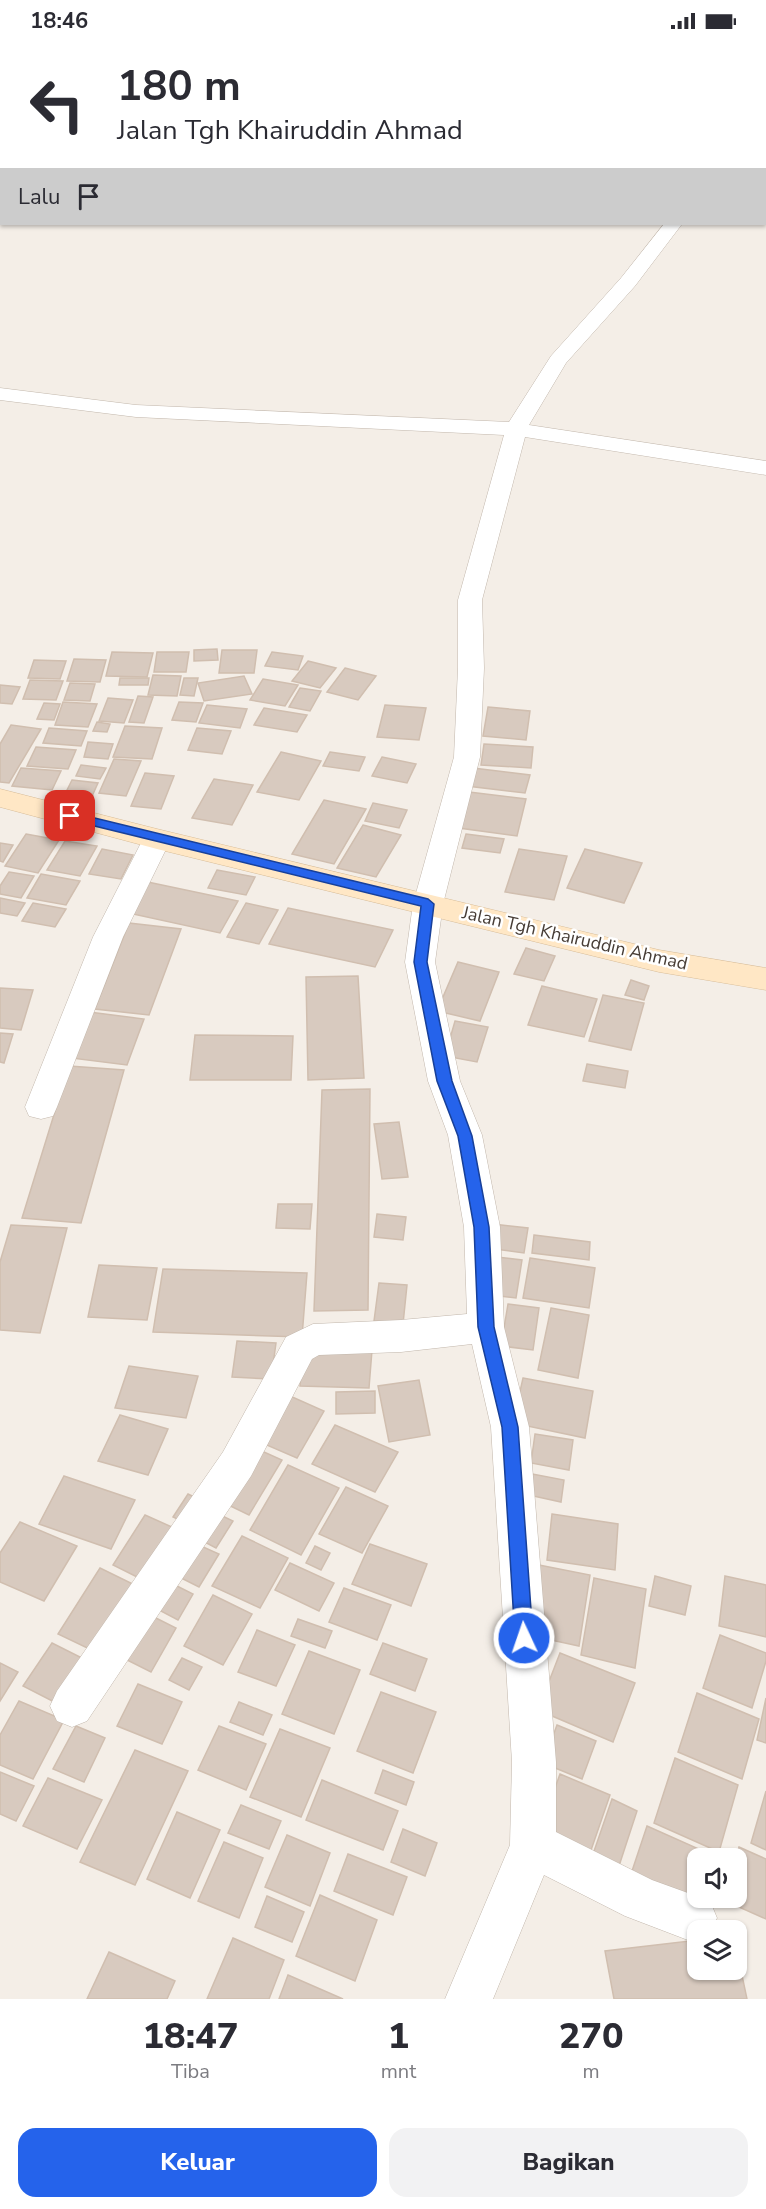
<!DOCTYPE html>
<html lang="id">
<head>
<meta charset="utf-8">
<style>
	:root { --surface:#fff; --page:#f2f2f3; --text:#2b2b33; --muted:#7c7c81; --accent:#2563eb }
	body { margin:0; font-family:"Nunito Sans",sans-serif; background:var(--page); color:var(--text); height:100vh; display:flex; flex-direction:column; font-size:22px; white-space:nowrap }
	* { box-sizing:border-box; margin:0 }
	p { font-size:20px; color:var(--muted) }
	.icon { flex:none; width:33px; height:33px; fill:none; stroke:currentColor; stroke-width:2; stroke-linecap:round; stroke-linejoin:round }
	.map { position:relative; height:1957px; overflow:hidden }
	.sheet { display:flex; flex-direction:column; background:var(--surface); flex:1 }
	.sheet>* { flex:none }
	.guide { position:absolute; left:0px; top:0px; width:766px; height:183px; box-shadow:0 2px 4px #0004; background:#fff; color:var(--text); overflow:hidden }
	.buttons { position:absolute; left:687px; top:1806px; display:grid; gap:12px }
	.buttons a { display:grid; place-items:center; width:60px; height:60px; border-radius:12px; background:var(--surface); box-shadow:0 2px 4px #0004; font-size:30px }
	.pin { position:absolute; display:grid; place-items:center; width:51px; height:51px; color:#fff; margin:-26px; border-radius:12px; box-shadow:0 3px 9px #0006 }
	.me { position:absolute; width:66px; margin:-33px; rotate:357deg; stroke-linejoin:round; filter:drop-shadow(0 0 4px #0008) }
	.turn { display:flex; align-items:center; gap:21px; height:126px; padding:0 18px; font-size:27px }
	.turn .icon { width:78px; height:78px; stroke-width:2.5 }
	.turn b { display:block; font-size:42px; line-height:51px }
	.then { display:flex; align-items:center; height:57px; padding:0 18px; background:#0003; gap:12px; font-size:22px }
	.eta { display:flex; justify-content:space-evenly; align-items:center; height:102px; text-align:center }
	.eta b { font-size:36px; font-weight:800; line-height:42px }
	.action { display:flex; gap:12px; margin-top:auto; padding:12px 18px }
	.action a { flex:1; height:69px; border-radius:18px; background:var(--accent); color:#fff; font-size:24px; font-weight:800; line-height:69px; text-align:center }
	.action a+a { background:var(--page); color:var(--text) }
	.status { display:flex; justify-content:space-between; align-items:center; height:42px; padding:0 30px; background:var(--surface); direction:ltr }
	.status svg { height:16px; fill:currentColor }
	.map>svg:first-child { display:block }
	.building { fill:#d8cabf; stroke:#d0beaf; stroke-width:1.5 }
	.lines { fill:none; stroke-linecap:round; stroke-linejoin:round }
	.street-casing { stroke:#c2b7ac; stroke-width:1 }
	.secondary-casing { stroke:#d7bc98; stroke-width:1 }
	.street { fill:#fff; fill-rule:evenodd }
	.secondary { fill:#ffe7c5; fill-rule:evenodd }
	.route { fill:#2563eb; stroke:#184099; stroke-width:1.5 }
	.labels { text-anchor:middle; stroke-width:5; stroke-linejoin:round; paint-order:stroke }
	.street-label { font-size:18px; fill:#473d36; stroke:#fff }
</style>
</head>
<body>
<div class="status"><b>18:46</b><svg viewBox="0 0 49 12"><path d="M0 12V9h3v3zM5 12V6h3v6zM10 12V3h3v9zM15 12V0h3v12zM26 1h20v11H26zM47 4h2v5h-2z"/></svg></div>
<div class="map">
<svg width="766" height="1957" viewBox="0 0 766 1957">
	<rect width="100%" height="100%" fill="#f4eee7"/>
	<g class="building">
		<polygon points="217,607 218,618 194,619 194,608"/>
		<polygon points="222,608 257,608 254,631 219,631"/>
		<polygon points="112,610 153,611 147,635 106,634"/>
		<polygon points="157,610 189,610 186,630 154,630"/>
		<polygon points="272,610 303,614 298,628 265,624"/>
		<polygon points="74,617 106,618 100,640 67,639"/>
		<polygon points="34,618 66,619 60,637 28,636"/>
		<polygon points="308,619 336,626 320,646 292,639"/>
		<polygon points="345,626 376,634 358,658 327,650"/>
		<polygon points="153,633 181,634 177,654 148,653"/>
		<polygon points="244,634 252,652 204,659 198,641"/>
		<polygon points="120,636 149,636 148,643 119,643"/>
		<polygon points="184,636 198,636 194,654 180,653"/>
		<polygon points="263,637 298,643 285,664 250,658"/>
		<polygon points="30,638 63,639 56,658 23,657"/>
		<polygon points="70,641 95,642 90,659 64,658"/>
		<polygon points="0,643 20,645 12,662 0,661"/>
		<polygon points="300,646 321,649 310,669 289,665"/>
		<polygon points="138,654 153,655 144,681 129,680"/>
		<polygon points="108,656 133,658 124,681 99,679"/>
		<polygon points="63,660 97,662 88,685 55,683"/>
		<polygon points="179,660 203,661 196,680 172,678"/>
		<polygon points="44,661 60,662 54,678 37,677"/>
		<polygon points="207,663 247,667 240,686 199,681"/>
		<polygon points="385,663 426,666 419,698 377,695"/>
		<polygon points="488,665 530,669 526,698 483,694"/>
		<polygon points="264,666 307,673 297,690 254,683"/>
		<polygon points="97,680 110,682 107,690 93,689"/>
		<polygon points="11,683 41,687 9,741 0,740 0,702"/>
		<polygon points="125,684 162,686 152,717 113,715"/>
		<polygon points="49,686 87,689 81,704 43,701"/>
		<polygon points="197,686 231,689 222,712 188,708"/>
		<polygon points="88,700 113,702 108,717 84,715"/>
		<polygon points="484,702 533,705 531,726 481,723"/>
		<polygon points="36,705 76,708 68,727 27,724"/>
		<polygon points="281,710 321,719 299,758 257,750"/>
		<polygon points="330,710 365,715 359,729 323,724"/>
		<polygon points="382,715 416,722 407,741 372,734"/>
		<polygon points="114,717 141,719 126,754 99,751"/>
		<polygon points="81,723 106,726 100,737 76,734"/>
		<polygon points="21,726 61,729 52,748 12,744"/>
		<polygon points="473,726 530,733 525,751 467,744"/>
		<polygon points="145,731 174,734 161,767 131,764"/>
		<polygon points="214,737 253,743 232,783 192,776"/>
		<polygon points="72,738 98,741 89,761 62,758"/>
		<polygon points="469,750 526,757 517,794 459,786"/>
		<polygon points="324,758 366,767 334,822 292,812"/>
		<polygon points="373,761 407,768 399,786 365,779"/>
		<polygon points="363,783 401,793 376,835 337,826"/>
		<polygon points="26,792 59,798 38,831 5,824"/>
		<polygon points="466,792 504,797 500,811 462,806"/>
		<polygon points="65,799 97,804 80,834 47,828"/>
		<polygon points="0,801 13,803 3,820 0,819"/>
		<polygon points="102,807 133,813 121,837 89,832"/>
		<polygon points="519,807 567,814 554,858 505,850"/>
		<polygon points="585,807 642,821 624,861 567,846"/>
		<polygon points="217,828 255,835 246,853 208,846"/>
		<polygon points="9,830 34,834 21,856 0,852 0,844"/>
		<polygon points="41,832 80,839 66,863 27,856"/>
		<polygon points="143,839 238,859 220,891 124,870"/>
		<polygon points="0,856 25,861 17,874 0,871"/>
		<polygon points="33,861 66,867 55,885 22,879"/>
		<polygon points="246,861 278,868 259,902 227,895"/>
		<polygon points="288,866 393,888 375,925 269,902"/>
		<polygon points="129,881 181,887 149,973 95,967"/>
		<polygon points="526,906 555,914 544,939 514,932"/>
		<polygon points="458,920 499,930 480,979 437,969"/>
		<polygon points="358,934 364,1036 308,1038 306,935"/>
		<polygon points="631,938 649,944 644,958 625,953"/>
		<polygon points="542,944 597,957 584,995 528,983"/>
		<polygon points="0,946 33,948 21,988 0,986"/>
		<polygon points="603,953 644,961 631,1008 589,999"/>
		<polygon points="89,970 144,977 127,1023 71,1016"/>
		<polygon points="455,979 488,985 477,1020 445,1014"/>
		<polygon points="0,991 13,992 4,1021 0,1020"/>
		<polygon points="195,993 293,994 291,1038 190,1038"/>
		<polygon points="587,1022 628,1029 625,1046 583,1039"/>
		<polygon points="69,1024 124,1028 81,1181 22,1176"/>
		<polygon points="370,1047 368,1268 314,1269 322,1048"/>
		<polygon points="399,1080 408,1135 382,1137 374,1082"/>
		<polygon points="278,1162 312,1162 310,1187 276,1186"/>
		<polygon points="377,1172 406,1175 403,1198 374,1195"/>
		<polygon points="493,1182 528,1186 524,1211 488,1206"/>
		<polygon points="11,1183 67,1186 40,1291 0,1288 0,1220"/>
		<polygon points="534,1193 590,1200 589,1218 532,1211"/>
		<polygon points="497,1215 522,1218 516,1256 491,1253"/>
		<polygon points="530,1216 595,1226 589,1266 523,1256"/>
		<polygon points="99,1223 157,1226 147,1278 88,1275"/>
		<polygon points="163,1227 307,1231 302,1295 153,1290"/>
		<polygon points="379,1241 407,1243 403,1282 374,1279"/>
		<polygon points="508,1262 539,1266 533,1308 501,1304"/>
		<polygon points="551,1266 589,1273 578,1336 538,1328"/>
		<polygon points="237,1299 276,1301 271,1337 232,1335"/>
		<polygon points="303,1306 372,1308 369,1346 300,1344"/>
		<polygon points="129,1324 198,1334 186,1376 115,1366"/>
		<polygon points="523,1336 593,1349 585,1396 513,1381"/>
		<polygon points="419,1338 430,1393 389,1400 378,1344"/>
		<polygon points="375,1349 375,1371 336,1372 336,1350"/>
		<polygon points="290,1354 324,1369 297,1416 262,1401"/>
		<polygon points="120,1373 168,1387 148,1433 98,1419"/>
		<polygon points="335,1383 398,1410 375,1450 312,1422"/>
		<polygon points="535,1392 573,1398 569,1428 531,1421"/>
		<polygon points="255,1406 282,1418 249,1473 222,1460"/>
		<polygon points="288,1423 339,1446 301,1513 250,1488"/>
		<polygon points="527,1431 564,1438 561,1460 524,1452"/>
		<polygon points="64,1434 135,1458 111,1507 39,1482"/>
		<polygon points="346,1445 388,1464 362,1511 319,1492"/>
		<polygon points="188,1452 205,1460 190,1483 173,1475"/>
		<polygon points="214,1470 233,1479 216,1506 197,1496"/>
		<polygon points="552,1472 618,1482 615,1528 547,1518"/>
		<polygon points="145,1473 183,1490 151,1542 113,1523"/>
		<polygon points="20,1480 77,1504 44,1559 0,1540 0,1511"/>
		<polygon points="242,1494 288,1516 260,1566 212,1544"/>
		<polygon points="192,1500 219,1512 199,1545 173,1532"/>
		<polygon points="370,1502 427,1522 411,1564 352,1542"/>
		<polygon points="315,1504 330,1511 321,1528 306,1521"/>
		<polygon points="290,1521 334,1541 319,1569 275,1548"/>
		<polygon points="539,1523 590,1533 579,1604 528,1593"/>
		<polygon points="100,1526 143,1547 102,1613 58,1592"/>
		<polygon points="655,1534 691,1544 685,1573 649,1564"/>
		<polygon points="725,1534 766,1543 766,1595 719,1584"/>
		<polygon points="594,1536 646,1547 635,1626 581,1613"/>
		<polygon points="175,1543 193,1552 178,1578 159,1568"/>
		<polygon points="344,1546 391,1563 377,1598 329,1580"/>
		<polygon points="213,1553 252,1572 223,1623 184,1604"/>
		<polygon points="150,1573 176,1586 151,1630 123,1616"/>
		<polygon points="298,1577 332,1589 325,1606 291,1594"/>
		<polygon points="257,1588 295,1603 276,1644 238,1630"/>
		<polygon points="720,1593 766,1611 766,1619 752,1666 703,1646"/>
		<polygon points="52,1601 92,1621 64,1665 23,1644"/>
		<polygon points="383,1601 427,1617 415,1649 370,1632"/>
		<polygon points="309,1609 360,1628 334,1692 282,1672"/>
		<polygon points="560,1611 635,1641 613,1700 538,1668"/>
		<polygon points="182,1616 202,1625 189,1648 169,1638"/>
		<polygon points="0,1621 18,1630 0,1659"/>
		<polygon points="138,1642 182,1660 162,1702 117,1684"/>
		<polygon points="381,1650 436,1670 413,1731 357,1709"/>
		<polygon points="697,1651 759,1677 742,1737 678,1710"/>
		<polygon points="766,1656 766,1701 757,1698"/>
		<polygon points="19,1659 64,1678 33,1737 0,1723 0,1693"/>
		<polygon points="239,1660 272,1673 263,1693 230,1680"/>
		<polygon points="557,1683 596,1699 582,1737 543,1721"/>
		<polygon points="76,1684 105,1696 84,1740 53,1727"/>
		<polygon points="219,1684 266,1702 246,1748 198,1728"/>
		<polygon points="280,1687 330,1706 301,1775 250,1755"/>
		<polygon points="135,1708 188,1729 135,1843 80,1820"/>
		<polygon points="675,1716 738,1743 719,1810 654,1781"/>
		<polygon points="383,1728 414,1740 406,1763 375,1751"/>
		<polygon points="0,1730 34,1744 16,1779 0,1772"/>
		<polygon points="560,1732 610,1753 589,1814 539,1791"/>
		<polygon points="48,1736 102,1758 77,1807 23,1784"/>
		<polygon points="322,1738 398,1769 383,1808 306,1778"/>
		<polygon points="766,1749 766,1808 751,1801"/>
		<polygon points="612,1757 637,1769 618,1827 592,1815"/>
		<polygon points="241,1763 281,1779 269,1807 228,1791"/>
		<polygon points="177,1770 220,1788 190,1856 147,1837"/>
		<polygon points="647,1784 710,1812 708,1816 698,1816 698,1854 693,1870 628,1841"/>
		<polygon points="403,1787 437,1801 425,1834 391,1820"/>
		<polygon points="287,1793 330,1811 310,1864 265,1845"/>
		<polygon points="224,1800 263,1816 239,1876 198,1859"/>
		<polygon points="739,1805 766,1817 766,1877 723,1858 724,1856 736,1856 736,1816"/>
		<polygon points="348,1812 407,1835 393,1873 334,1849"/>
		<polygon points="320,1853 377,1878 355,1939 296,1914"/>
		<polygon points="267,1854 304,1870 292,1900 255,1885"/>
		<polygon points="233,1896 284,1918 269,1957 207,1957"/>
		<polygon points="698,1898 698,1928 736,1928 736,1905 747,1957 614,1957 605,1909"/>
		<polygon points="109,1910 175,1939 167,1957 87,1957"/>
		<polygon points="288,1933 343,1957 279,1957"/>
	</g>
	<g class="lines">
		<g class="street-casing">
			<g id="street">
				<rect x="765" y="156" width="1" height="10"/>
				<polygon points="664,182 682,182 635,244 566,321 529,383 766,419 766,433 525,395 482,558 484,626 480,715 443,862 435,920 460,1039 482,1093 500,1185 504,1285 529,1385 556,1720 556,1790 652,1838 710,1859 717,1876 711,1888 698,1888 698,1898 693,1900 625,1874 544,1833 493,1957 445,1957 510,1803 512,1720 491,1385 472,1302 401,1310 319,1313 312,1317 251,1434 87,1679 72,1685 57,1679 50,1664 57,1649 223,1410 286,1295 313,1282 401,1278 467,1272 464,1185 448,1093 428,1039 405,920 413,862 454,715 458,626 458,558 504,393 136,375 0,358 0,346 136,363 509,380 551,314 621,236"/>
				<polygon points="157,788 167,791 171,797 123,895 57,1065 53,1074 41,1077 29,1074 25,1065 93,895 143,797 147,791"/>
			</g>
		</g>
		<g class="secondary-casing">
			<g id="secondary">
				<polygon points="3,0 19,0 2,2"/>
				<polygon points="0,747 157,787 659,908 766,926 766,948 659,930 157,807 0,765"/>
			</g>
		</g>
		<use href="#street" class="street"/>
		<use href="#secondary" class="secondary"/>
	</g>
	<polygon class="route" points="70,770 428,857 434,862 427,920 452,1039 472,1094 489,1185 494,1285 518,1385 533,1596 531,1602 524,1604 518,1602 515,1596 502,1385 478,1285 474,1185 458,1094 437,1039 414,920 421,864 66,777 64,774"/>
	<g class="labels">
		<g class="street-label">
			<text transform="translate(575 896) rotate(13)" y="6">Jalan Tgh Khairuddin Ahmad</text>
		</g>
	</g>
</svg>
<div class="buttons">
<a><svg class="icon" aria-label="sound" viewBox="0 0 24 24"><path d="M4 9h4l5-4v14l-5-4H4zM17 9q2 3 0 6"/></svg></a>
<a><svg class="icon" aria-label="layers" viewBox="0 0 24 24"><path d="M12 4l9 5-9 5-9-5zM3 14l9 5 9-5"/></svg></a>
</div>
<div class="pin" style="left:70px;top:774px;background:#d93025"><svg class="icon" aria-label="arrive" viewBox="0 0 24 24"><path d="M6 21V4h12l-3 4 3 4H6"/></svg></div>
<svg class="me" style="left:524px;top:1596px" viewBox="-20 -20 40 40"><circle r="17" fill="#2563eb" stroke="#fff" stroke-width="3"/><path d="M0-11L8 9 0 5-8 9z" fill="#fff"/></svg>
<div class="guide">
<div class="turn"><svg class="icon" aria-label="left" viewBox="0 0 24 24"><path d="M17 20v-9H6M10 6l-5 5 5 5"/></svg><div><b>180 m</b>Jalan Tgh Khairuddin Ahmad</div></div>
<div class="then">Lalu<svg class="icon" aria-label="arrive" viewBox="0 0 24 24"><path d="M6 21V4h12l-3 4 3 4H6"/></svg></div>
</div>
</div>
<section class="sheet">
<div class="eta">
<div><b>18:47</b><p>Tiba</p></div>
<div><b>1</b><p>mnt</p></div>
<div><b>270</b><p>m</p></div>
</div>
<div class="action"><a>Keluar</a><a>Bagikan</a></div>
</section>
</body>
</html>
